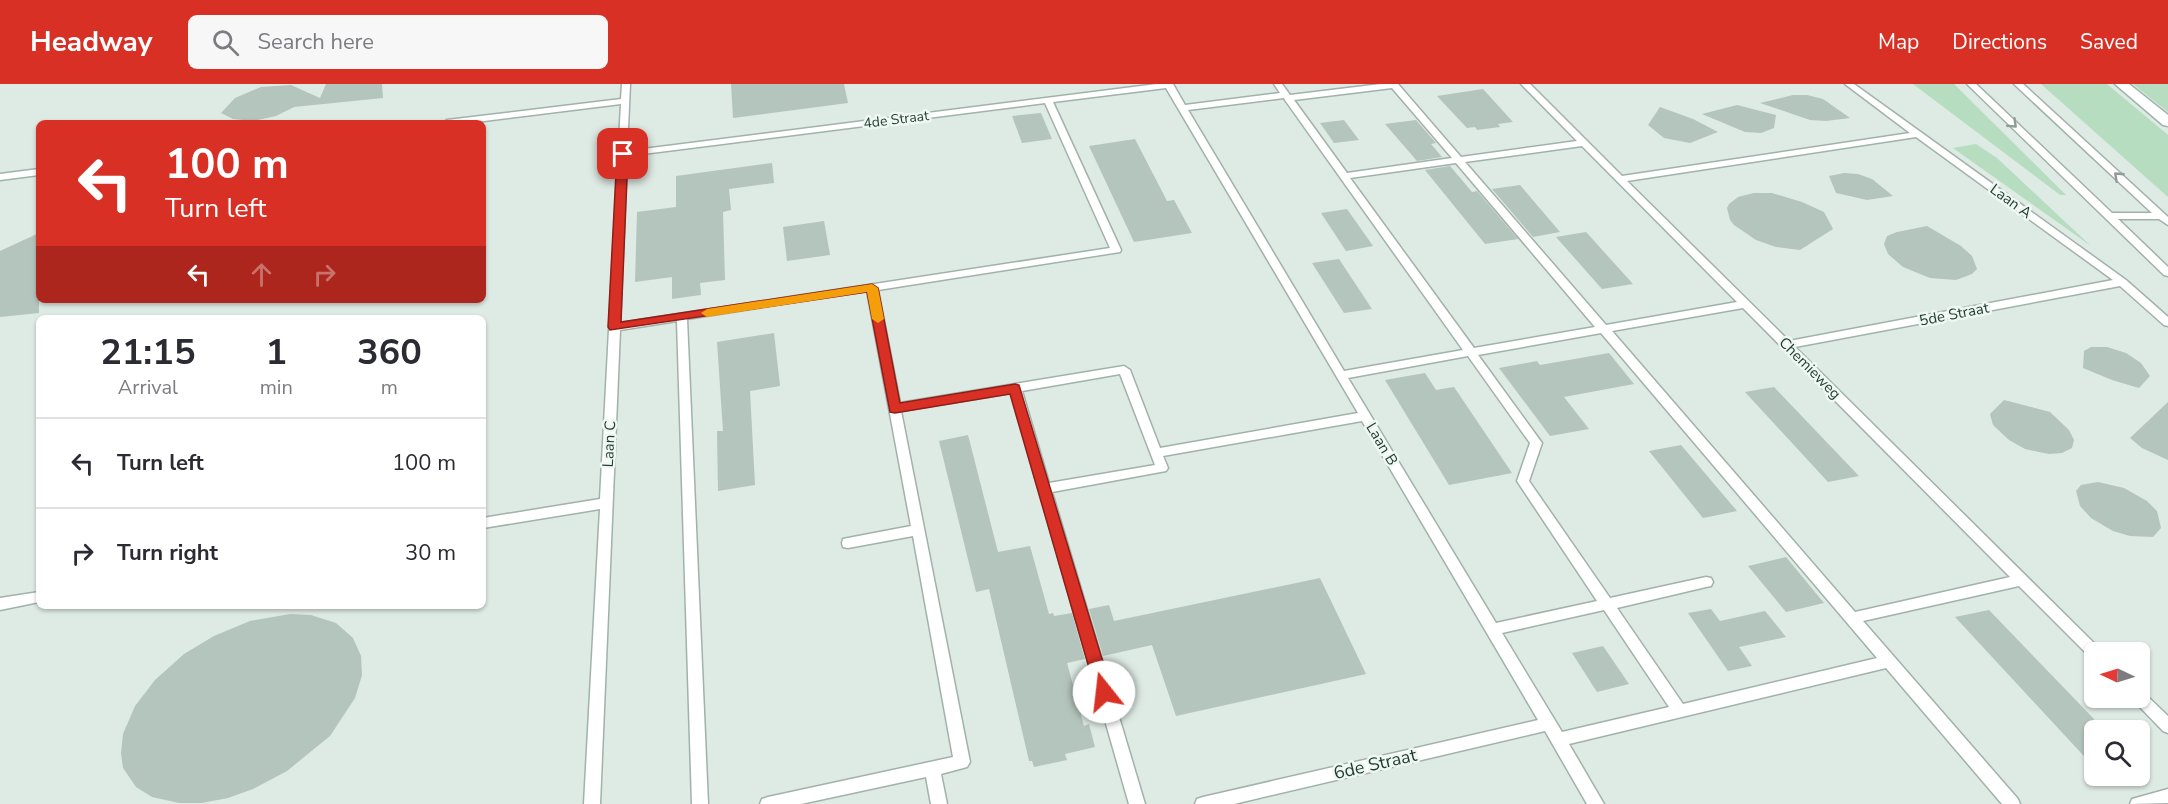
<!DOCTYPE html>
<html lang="en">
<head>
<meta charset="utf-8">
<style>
	:root { --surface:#fff; --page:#f7f7f7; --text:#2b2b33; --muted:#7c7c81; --line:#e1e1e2; --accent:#d93025 }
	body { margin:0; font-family:"Nunito Sans",sans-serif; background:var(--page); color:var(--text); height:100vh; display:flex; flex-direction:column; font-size:22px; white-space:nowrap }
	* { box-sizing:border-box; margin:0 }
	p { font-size:20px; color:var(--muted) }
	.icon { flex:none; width:33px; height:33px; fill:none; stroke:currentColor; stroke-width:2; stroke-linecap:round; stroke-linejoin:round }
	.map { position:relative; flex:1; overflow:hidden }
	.drawer { position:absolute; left:36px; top:231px; width:450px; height:294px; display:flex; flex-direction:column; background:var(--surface); border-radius:9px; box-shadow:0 2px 4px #0004 }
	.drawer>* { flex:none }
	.banner { position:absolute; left:36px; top:36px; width:450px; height:183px; border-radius:9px; box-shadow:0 2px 4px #0004; background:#d93025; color:#fff; overflow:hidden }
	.needle { width:39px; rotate:274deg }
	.tools { position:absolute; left:2084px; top:558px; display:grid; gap:12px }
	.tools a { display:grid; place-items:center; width:66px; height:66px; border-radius:9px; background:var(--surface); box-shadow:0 2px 4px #0004; font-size:30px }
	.pin { position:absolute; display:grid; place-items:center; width:51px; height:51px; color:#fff; margin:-26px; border-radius:12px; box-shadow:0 3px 9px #0006 }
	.me { position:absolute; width:66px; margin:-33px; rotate:344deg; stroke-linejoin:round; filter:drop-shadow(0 0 4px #0008) }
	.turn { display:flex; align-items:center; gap:21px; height:126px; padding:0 30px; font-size:27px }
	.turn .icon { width:78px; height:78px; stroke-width:2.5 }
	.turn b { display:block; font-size:42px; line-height:51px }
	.lanes { display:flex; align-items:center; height:57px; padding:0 30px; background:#0003; justify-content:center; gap:30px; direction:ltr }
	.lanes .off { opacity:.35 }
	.eta { display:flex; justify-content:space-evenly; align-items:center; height:102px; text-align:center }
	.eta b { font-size:36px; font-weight:700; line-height:42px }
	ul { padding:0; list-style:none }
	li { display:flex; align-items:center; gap:18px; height:90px; padding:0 30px; border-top:2px solid var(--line) }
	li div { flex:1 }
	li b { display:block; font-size:22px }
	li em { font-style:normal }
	header { display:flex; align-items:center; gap:36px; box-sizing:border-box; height:84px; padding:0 30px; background:var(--accent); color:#fff }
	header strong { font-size:28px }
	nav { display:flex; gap:33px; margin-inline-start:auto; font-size:21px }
	.search { width:420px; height:54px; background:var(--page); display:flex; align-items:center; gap:15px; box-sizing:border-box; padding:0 21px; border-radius:9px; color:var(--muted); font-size:22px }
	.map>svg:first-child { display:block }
	.green { fill:#b6ddbf }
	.building { fill:#b4c5bd }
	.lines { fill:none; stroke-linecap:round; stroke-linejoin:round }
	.lane-casing { stroke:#a1b2ab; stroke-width:3 }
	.secondary-casing { stroke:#9db6ac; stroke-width:3 }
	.lane { fill:#fff; fill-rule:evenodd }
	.secondary { fill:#fff; fill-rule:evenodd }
	.oneway { stroke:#8f9c98 }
	.route { fill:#d93025; stroke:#8d1f18; stroke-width:1.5 }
	.slow { fill:#f59e0b }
	.labels { text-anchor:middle; stroke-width:5; stroke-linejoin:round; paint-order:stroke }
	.far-street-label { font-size:14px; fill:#1f3a32; stroke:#eff7f2 }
	.street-label { font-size:15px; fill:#1f3a32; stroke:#eff7f2 }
	.near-street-label { font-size:18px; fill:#1f3a32; stroke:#eff7f2 }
</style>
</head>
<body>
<header>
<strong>Headway</strong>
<div class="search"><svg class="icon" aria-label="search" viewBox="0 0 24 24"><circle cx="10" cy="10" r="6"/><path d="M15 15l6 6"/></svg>Search here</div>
<nav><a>Map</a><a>Directions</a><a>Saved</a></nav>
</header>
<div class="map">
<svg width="2168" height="720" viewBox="0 0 2168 720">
	<rect width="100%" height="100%" fill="#deeae4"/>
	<g class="green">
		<polygon points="1913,0 1954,0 2066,111 2060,111"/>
		<polygon points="2041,0 2107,0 2168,51 2168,113"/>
		<polygon points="2134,0 2168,0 2168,28 2133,0"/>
		<polygon points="1976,60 1997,74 2091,162 1953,64"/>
	</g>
	<g class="building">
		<polygon points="326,0 382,0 383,14 294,23 276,32 253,37 233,35 221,29 235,14 261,3 291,1 320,14"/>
		<polygon points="731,0 844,0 848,19 733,34"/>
		<polygon points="1483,5 1513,38 1498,40 1500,43 1477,46 1475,43 1467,44 1437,12"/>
		<polygon points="1793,11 1807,11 1823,15 1850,34 1826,37 1810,36 1760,19"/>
		<polygon points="1737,21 1776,31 1774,44 1761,49 1745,48 1702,30"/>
		<polygon points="1660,23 1693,35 1718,48 1690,59 1664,54 1648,41"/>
		<polygon points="1041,29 1052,55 1022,59 1012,32"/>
		<polygon points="1344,36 1359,56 1334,59 1320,39"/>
		<polygon points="1416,36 1436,59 1431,60 1442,73 1417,77 1385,40"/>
		<polygon points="1135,55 1167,117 1174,116 1192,149 1134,158 1089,62"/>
		<polygon points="772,79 774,99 729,105 731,126 723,128 725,196 700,199 701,211 672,215 672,193 635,198 637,128 676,123 676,92"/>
		<polygon points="1450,82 1472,108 1477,107 1518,155 1485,160 1425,86"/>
		<polygon points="1844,89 1858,90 1872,95 1893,112 1867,116 1836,109 1829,92"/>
		<polygon points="1520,101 1560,148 1533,153 1492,105"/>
		<polygon points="1754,109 1772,109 1802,118 1824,128 1833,145 1800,166 1776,163 1756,156 1734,141 1730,136 1727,124 1729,120 1738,113"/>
		<polygon points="1347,125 1373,162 1346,167 1321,129"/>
		<polygon points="824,137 830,171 787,177 783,143"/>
		<polygon points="1927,142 1961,162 1972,172 1977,185 1972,190 1956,196 1930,194 1903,183 1888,170 1884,160 1887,152 1897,148"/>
		<polygon points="1586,148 1633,200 1602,205 1556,153"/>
		<polygon points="39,149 39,229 0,233 0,167"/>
		<polygon points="1339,175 1372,225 1344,229 1312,179"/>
		<polygon points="774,249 780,302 750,307 755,401 718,407 717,347 723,347 717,258"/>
		<polygon points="2091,263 2107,263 2126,269 2141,279 2150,292 2139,304 2112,296 2083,284 2084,267"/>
		<polygon points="1609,269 1634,300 1564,313 1589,345 1550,352 1499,284 1537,277 1540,281"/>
		<polygon points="1425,289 1436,306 1454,303 1512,389 1449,401 1385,296"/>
		<polygon points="1774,303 1859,392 1828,398 1745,308"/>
		<polygon points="2004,316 2050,328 2069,346 2074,356 2072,364 2062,369 2049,370 2025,365 2009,356 1993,341 1990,330"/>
		<polygon points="2168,318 2168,376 2142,364 2130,354"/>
		<polygon points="968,351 998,468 1030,462 1049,530 1053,529 1054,532 1072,529 1085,575 1067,579 1084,642 1089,640 1095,663 1065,670 1067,676 1034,683 1032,677 1029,677 989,505 976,508 939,357"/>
		<polygon points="1681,361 1737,427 1703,434 1649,367"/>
		<polygon points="2098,398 2124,404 2147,417 2157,427 2161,444 2153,453 2130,452 2113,447 2091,434 2080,422 2076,407 2081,401"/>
		<polygon points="1786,473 1824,519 1786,528 1748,482"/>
		<polygon points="1320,494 1366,590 1176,632 1152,561 1103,572 1089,525 1109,521 1114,537"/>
		<polygon points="1711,525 1720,537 1765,527 1786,553 1739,563 1752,582 1728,587 1688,529"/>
		<polygon points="1989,526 2094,635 2094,683 1955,533"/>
		<polygon points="290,530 311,531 336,539 353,554 361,572 362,591 355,614 330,652 287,687 253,705 228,714 202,719 179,719 152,713 136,703 123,684 121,669 123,650 135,622 155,596 184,570 214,552 250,537"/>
		<polygon points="1603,562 1629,600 1597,608 1572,569"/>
	</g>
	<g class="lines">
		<g class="lane-casing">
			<g id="lane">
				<path d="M 622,0 L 630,0 L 627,67 L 1157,0 L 1173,0 L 1185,21 L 1280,9 L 1274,0 L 1282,0 L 1290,11 L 1381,0 L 1398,0 L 1461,73 L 1577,57 L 1521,0 L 1530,0 L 1622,92 L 1910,49 L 1845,0 L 1854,0 L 2126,196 L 2168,233 L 2168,242 L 2164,241 L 2120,202 L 1795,263 L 2099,564 L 2101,568 L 2094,568 L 2094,574 L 2089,572 L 2019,502 L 1863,537 L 2018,715 L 2020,720 L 2002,720 L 1886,584 L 1569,660 L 1604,720 L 1587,720 L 1545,647 L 1234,720 L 1195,720 L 1197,715 L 1203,713 L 1538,636 L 1362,337 L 1163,372 L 1168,384 L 1166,387 L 1052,408 L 1145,720 L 1129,720 L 1011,309 L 901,327 L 970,678 L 967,683 L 941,690 L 947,720 L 931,720 L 926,693 L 801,720 L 760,720 L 762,715 L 768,713 L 953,673 L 913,452 L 848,464 L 843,463 L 842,459 L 843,455 L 848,454 L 911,442 L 867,207 L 687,235 L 708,720 L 692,720 L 677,237 L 620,246 L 600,720 L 584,720 L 600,425 L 483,444 L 483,434 L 600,415 L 621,20 L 468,39 L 443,39 L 447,36 L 621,15 ZM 1166,4 L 1358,329 L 1160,364 L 1130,286 L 1124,282 L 900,319 L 878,206 L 1120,168 L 1121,166 L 1053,18 ZM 1392,4 L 1452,74 L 1347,89 L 1294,16 ZM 1284,14 L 1285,16 L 1463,266 L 1344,287 L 1188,26 ZM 1045,19 L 1110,164 L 620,239 L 627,72 ZM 1916,53 L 2113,196 L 1789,257 L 1627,97 ZM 1582,62 L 1737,218 L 1606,241 L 1465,78 ZM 1456,79 L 1595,243 L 1474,264 L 1350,94 ZM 1743,224 L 2010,493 L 1855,528 L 1612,247 ZM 1601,249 L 1877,574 L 1683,620 L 1617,524 L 1706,503 L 1711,502 L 1713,498 L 1711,494 L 1706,493 L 1610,514 L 1529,397 L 1542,359 L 1478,271 ZM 1468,272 L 1530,359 L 1517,397 L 1597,517 L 1496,539 L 1348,294 ZM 1120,290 L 1155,381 L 1049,399 L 1022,307 ZM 1604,526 L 1669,623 L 1562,648 L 1502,549 Z"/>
				<polygon points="1967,0 1976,0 2112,129 2152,129 2014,0 2023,0 2168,133 2168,141 2159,135 2118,135 2168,183 2168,192 2164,191"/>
				<polygon points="39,85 39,91 0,96 0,90"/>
				<polygon points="39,508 39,518 0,526 0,514"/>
				<polygon points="2139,607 2144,609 2168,632 2168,649 2163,647 2134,617 2132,614 2139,614"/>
				<polygon points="2168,705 2168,719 2130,720 2132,715"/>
			</g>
		</g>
		<g class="secondary-casing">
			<polygon id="secondary" points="2115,0 2129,0 2168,31 2168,42 2163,41"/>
		</g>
		<use href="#lane" class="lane"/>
		<use href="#secondary" class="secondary"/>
	</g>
	<defs><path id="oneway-chevron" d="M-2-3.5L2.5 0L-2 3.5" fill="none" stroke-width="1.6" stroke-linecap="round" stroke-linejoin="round" transform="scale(1.5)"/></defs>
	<g class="oneway">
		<use href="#oneway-chevron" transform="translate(2013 40) rotate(44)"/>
		<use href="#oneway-chevron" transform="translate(2118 92) rotate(-137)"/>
	</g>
	<polygon class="route" points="623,66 628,70 621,238 872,200 878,204 900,319 1015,300 1019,301 1112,608 1110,613 1104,615 1098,613 1096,608 1010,310 895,329 890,328 867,208 610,246 608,243 617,70"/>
	<polygon class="slow" points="872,200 878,204 884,235 878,239 872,235 867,208 707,233 701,229 707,225"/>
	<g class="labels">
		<g class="far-street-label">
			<text transform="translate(896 35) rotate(-7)" y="5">4de Straat</text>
		</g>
		<g class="street-label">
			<text transform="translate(2011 117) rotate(36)" y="5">Laan A</text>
			<text transform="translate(1954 230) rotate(-11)" y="5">5de Straat</text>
			<text transform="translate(1810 284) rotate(45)" y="5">Chemieweg</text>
			<text transform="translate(609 360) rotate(-87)" y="5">Laan C</text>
			<text transform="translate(1382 360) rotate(59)" y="5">Laan B</text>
		</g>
		<g class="near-street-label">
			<text transform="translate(1375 680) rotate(-13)" y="6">6de Straat</text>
		</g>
	</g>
</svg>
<div class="tools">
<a><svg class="needle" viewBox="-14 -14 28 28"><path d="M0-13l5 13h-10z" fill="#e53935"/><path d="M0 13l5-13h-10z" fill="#7c7c81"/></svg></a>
<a><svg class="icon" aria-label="search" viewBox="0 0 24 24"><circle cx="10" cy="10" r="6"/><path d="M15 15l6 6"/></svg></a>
</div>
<div class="pin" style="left:623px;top:70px;background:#d93025"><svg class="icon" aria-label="arrive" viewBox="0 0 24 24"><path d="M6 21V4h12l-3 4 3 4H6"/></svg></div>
<svg class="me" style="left:1104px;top:608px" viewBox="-20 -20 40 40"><circle r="19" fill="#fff"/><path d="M0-13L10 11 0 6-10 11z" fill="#d93025"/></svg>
<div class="banner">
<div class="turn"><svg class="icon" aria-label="left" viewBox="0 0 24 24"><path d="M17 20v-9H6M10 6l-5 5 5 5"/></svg><div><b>100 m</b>Turn left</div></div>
<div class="lanes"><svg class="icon" aria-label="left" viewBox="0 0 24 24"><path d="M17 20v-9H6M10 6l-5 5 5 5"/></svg><svg class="icon off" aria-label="ahead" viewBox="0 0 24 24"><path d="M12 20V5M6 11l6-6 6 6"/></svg><svg class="icon off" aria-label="right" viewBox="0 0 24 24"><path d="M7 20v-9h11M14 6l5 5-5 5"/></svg></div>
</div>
<section class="drawer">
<div class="eta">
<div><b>21:15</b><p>Arrival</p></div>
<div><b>1</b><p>min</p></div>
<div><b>360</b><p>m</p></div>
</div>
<ul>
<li><svg class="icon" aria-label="left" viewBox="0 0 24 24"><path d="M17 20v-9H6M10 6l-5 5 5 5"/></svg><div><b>Turn left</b></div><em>100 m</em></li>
<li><svg class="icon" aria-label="right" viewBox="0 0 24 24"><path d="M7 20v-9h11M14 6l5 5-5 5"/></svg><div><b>Turn right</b></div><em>30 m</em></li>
</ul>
</section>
</div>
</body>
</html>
